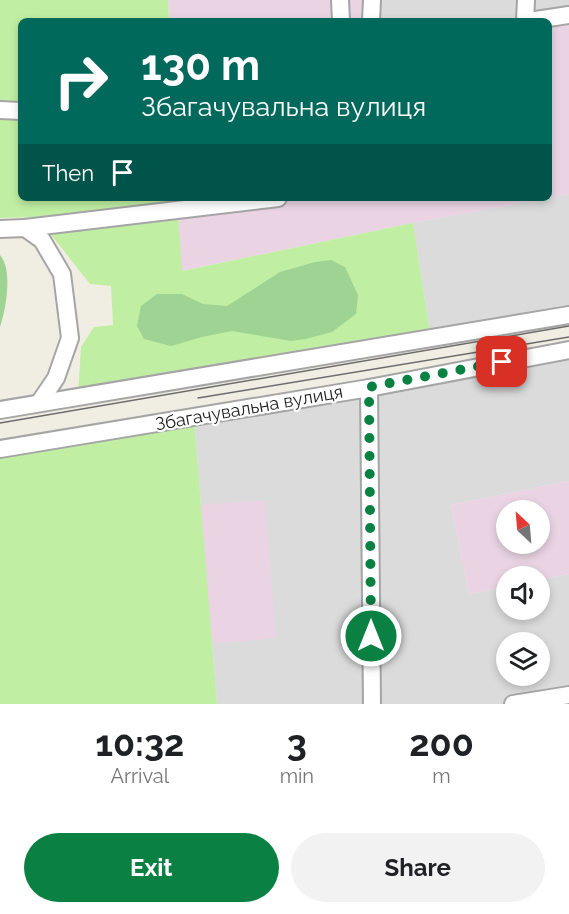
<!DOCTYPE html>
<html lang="en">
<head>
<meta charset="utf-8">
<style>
	:root { --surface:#fff; --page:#f2f2f2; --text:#202124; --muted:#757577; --accent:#0b8043 }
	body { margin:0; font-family:Raleway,sans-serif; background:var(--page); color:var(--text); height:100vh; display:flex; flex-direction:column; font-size:22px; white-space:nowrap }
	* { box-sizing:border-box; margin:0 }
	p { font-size:20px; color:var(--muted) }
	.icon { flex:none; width:33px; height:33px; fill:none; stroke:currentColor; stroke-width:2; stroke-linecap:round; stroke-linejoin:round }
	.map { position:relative; height:704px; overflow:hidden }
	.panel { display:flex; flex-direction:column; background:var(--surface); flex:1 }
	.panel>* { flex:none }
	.hud { position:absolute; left:18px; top:18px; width:534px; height:183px; border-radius:9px; box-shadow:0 3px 9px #0003; background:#00695c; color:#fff; overflow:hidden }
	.needle { width:39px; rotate:334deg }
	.controls { position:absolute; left:496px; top:500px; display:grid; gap:12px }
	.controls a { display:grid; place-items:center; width:54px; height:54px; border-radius:50%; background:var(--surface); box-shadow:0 3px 9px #0003; font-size:30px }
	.pin { position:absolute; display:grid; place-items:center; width:51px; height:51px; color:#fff; margin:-26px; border-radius:12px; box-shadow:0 3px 9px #0006 }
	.me { position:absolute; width:66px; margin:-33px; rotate:0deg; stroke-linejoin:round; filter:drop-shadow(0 0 4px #0008) }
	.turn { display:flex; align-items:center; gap:21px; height:126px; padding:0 24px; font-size:27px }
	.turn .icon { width:78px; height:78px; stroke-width:2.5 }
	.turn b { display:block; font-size:42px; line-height:51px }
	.then { display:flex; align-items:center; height:57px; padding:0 24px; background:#0003; gap:12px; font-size:22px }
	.eta { display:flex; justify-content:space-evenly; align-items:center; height:102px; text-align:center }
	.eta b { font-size:36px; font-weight:700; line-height:42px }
	.action { display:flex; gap:12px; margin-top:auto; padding:12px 24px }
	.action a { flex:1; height:69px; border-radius:36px; background:var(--accent); color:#fff; font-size:24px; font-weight:700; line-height:69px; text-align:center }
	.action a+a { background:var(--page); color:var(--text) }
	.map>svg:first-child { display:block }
	.residential { fill:#dcdbdb; fill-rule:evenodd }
	.industrial { fill:#ead4e3; fill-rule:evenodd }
	.grass { fill:#c0efa3 }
	.forest { fill:#9ed393 }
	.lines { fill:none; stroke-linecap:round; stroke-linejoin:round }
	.minor-casing { stroke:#a5a5a5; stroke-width:20 }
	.minor { stroke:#fff; stroke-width:16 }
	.tram { stroke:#6c6c6c; stroke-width:1.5 }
	.route { stroke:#0b8043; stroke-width:10; stroke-dasharray:0 18 }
	.labels { text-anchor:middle; stroke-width:4.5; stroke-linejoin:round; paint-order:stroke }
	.street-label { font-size:18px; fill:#1e1e1e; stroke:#fff }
</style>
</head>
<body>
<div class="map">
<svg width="569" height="704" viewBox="0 0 569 704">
	<rect width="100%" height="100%" fill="#f0ede3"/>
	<g class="residential">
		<polygon points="373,0 569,0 569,15 529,21 372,21"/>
		<polygon points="569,194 569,315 431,339 413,223"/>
		<path d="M 569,350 L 569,481 L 451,505 L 469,594 L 507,587 L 507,609 L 540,609 L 540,580 L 569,574 L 569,704 L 217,704 L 194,418 ZM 507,642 L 540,642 L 540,675 L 507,675 Z"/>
	</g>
	<g class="industrial">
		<polygon points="168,0 364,0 364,21 169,21"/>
		<polygon points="569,15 569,194 549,198 549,21"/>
		<polygon points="177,198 549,198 413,223 181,271"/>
		<path d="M 569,481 L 569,574 L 540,580 L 540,576 L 507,576 L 507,587 L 469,594 L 451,505 ZM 507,510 L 540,510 L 540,543 L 507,543 Z"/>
		<polygon points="265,500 276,638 212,644 200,505"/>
	</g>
	<g class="grass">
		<polygon points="0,0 168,0 169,21 21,21 21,198 177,198 182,271 413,223 431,339 78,397 81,347 94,327 113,325 111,286 90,284 37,217 0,218"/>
		<polygon points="194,418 217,704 0,704 0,449"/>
	</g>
	<g class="forest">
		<path d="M 0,255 C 13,269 6,309 0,327 Z"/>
		<polygon points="331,260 345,267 358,295 356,314 332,332 305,339 291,341 232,331 202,337 171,346 144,339 137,326 141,306 157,294 182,294 203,304 227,306 280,272 315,262"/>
	</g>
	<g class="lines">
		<g class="minor-casing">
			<g id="minor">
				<polyline points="340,0 341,21"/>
				<polyline points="371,21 372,0"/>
				<polyline points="525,21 526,0"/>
				<polyline points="529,21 569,15"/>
				<polyline points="0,110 21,111"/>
				<polyline points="25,228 278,198"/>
				<polyline points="0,229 25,228 42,240 62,274 70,338 56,378 39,403"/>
				<polyline points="369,388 372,704"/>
				<polyline points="0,410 569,315"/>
				<polyline points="0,449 369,388 569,350"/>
				<polyline points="513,704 569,695"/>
			</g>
		</g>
		<use href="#minor" class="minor"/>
		<g class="tram">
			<polyline points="198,398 569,337"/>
			<polyline points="0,423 569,326"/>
		</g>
	</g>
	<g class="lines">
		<polyline class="route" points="371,636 369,387 502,362"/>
	</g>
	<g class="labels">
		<g class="street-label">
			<text transform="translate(249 408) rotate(-10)" y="6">Збагачувальна вулиця</text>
		</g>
	</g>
</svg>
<div class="controls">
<a><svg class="needle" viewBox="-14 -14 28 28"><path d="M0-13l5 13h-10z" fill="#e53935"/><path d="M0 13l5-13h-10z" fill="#757577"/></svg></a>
<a><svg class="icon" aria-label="sound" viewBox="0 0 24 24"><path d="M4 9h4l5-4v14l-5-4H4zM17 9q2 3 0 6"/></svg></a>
<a><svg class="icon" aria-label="layers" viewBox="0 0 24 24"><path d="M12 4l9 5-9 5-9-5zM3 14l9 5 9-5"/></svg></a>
</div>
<div class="pin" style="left:502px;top:362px;background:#d93025"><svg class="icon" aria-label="arrive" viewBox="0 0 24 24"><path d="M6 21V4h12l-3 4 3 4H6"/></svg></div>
<svg class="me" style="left:371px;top:636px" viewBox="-20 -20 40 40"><circle r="17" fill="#0b8043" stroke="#fff" stroke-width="3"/><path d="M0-11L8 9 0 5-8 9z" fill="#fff"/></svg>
<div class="hud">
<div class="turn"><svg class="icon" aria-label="right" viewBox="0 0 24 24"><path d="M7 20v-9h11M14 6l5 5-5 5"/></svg><div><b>130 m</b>Збагачувальна вулиця</div></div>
<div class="then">Then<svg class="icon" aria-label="arrive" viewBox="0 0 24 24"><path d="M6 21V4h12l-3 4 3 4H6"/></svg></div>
</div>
</div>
<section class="panel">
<div class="eta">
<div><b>10:32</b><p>Arrival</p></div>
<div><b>3</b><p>min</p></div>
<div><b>200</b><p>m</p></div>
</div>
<div class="action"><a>Exit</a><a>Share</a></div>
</section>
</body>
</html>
